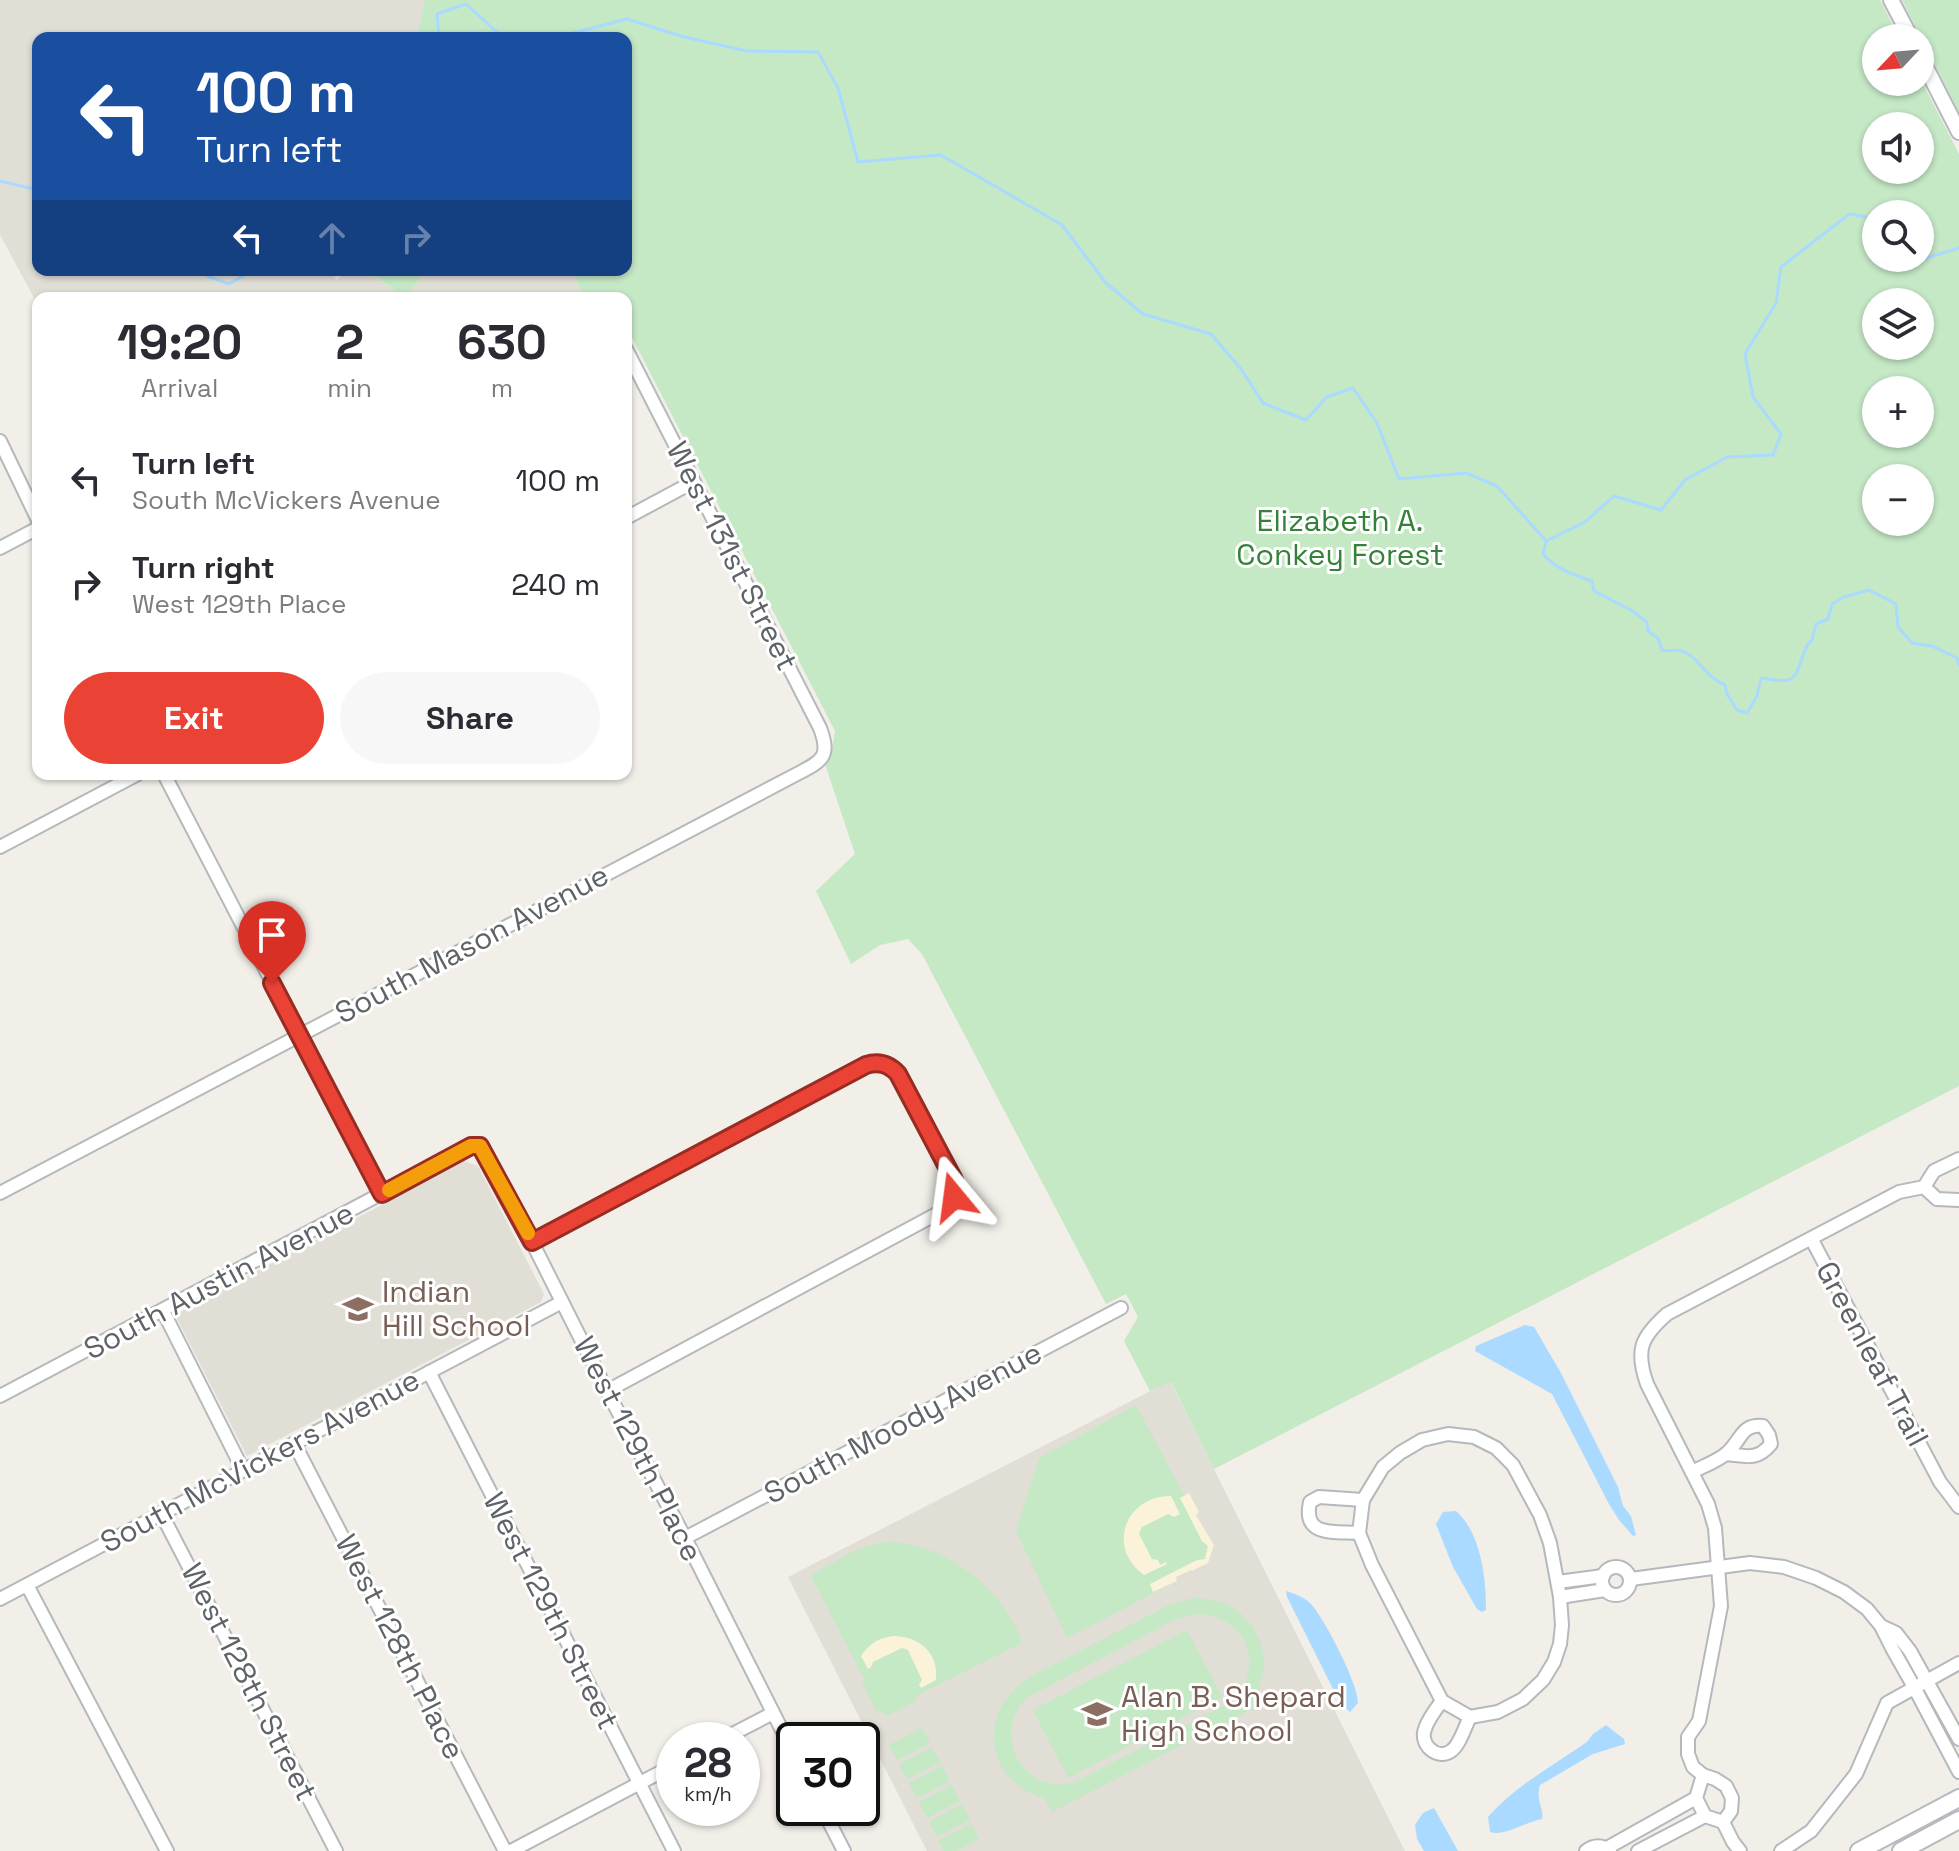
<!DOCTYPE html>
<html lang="en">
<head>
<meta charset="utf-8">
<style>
	:root { --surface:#fff; --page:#f7f7f7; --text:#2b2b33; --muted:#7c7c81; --accent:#ea4335 }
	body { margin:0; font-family:"Space Grotesk",sans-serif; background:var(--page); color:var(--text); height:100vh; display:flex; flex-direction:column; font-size:30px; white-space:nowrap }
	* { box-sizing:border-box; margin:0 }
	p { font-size:26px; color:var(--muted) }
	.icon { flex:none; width:44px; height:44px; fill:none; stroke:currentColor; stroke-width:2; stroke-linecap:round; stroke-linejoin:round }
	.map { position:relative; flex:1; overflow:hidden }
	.panel { position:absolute; left:32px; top:292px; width:600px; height:488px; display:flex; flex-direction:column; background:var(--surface); border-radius:16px; box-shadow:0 2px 6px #0004 }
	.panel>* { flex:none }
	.banner { position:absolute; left:32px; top:32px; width:600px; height:244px; border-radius:16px; box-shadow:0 2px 6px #0004; background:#1a4fa0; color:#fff; overflow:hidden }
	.needle { width:52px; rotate:244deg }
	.buttons { position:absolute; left:1862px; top:24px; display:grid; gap:16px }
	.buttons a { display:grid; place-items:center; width:72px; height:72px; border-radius:50%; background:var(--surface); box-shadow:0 2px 6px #0004; font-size:40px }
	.speed { position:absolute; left:656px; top:1722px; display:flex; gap:16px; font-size:40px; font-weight:700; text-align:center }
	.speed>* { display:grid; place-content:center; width:104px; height:104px; border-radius:50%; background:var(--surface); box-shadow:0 2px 6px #0004; line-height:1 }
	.speed small { font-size:20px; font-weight:400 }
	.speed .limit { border:4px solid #111; border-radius:12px; background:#fff; color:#111 }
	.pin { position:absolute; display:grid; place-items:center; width:68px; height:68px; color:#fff; margin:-82px -34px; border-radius:50% 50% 50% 0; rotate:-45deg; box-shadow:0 0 8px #0007 }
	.pin .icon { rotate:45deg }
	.me { position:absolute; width:88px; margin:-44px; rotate:344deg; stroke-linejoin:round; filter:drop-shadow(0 0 6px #0008) }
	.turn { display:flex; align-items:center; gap:28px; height:168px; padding:0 32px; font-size:36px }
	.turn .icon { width:104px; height:104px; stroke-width:2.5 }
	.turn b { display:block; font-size:56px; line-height:68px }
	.lanes { display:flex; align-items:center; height:76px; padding:0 32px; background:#0003; justify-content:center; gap:40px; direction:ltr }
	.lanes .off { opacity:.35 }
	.eta { display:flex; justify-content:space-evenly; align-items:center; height:136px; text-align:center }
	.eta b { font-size:48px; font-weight:800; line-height:56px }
	.action { display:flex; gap:16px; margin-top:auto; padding:16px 32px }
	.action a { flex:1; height:92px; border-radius:48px; background:var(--accent); color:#fff; font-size:32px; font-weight:800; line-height:92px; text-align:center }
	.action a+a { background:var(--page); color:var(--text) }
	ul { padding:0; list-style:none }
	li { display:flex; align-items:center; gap:24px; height:104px; padding:0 32px }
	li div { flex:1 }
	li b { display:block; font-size:30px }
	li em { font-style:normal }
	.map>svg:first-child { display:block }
	.education { fill:#e1ded6 }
	.green { fill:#c5e8c5; fill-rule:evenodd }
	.sand { fill:#fbf3d9 }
	.water { fill:#aadaff }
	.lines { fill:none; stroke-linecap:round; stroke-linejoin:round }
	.stream { stroke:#aadaff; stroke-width:3 }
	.minor-casing { stroke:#b5b8bc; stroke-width:16 }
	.tertiary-casing { stroke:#b5b8bc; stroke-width:18 }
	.secondary-casing { stroke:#b6babf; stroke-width:20 }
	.minor { stroke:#fff; stroke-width:12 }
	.tertiary { stroke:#fff; stroke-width:14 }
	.secondary { stroke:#fff; stroke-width:16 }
	.route-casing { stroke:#982c22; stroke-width:20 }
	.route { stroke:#ea4335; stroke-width:14 }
	.slow { stroke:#f59e0b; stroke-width:14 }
	.labels { text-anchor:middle; stroke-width:6; stroke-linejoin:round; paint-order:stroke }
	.park-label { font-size:30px; fill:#348238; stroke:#fff }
	.street-label { font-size:30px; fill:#5f6368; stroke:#fff }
	.education-label { font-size:30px; fill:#785e54; stroke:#fff; text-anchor:start }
</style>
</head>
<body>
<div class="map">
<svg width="1959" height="1851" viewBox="0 0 1959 1851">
	<rect width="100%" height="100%" fill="#f1efe8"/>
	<g class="education">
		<polygon points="0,0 424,0 417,38 38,38 38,270 327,270 337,280 347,270 362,270 368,271 404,298 427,270 571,270 585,298 38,298 38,305 0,235"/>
		<polygon points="464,1161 478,1166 544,1294 541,1302 247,1456 175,1315"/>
		<polygon points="1170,1381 1405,1851 927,1851 788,1577"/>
	</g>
	<g class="green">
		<path d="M 424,0 L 1880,0 L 1899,38 L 1876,38 L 1876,82 L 1920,82 L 1920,78 L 1959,154 L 1959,1086 L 1214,1469 L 1171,1382 L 1150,1391 L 1124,1341 L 1138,1317 L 1126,1294 L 1106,1304 L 922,954 L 908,939 L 880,945 L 851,964 L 816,891 L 855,854 L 824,761 L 832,750 L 835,731 L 626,326 L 626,298 L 585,298 L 571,270 L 626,270 L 626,38 L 417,38 ZM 1876,126 L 1920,126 L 1920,170 L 1876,170 ZM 1876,214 L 1920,214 L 1920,258 L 1876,258 ZM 1876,302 L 1920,302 L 1920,346 L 1876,346 ZM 1876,390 L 1920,390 L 1920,434 L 1876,434 ZM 1876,478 L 1920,478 L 1920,522 L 1876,522 Z"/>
		<polygon points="1902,0 1959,0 1959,112"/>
		<polygon points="362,270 427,270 404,298 369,271"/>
		<polygon points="1136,1405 1184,1495 1189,1493 1199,1512 1196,1515 1214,1545 1208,1563 1192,1571 1191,1570 1176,1577 1177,1581 1067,1638 1016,1531 1039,1458"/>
		<path d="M 890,1542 C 936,1545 979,1571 1005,1609 C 1012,1619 1019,1631 1022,1643 L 916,1696 L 916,1701 L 889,1715 L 876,1710 L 862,1682 L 864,1679 L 811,1576 C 835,1561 860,1544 890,1542 Z"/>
		<path d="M 1192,1598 C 1233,1597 1263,1623 1264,1665 C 1264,1673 1259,1684 1259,1690 C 1260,1694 1263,1698 1265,1702 L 1052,1812 L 1044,1798 C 984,1781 977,1712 1028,1678 L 1169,1605 ZM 1197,1614 C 1245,1615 1267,1665 1233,1701 L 1073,1783 C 1022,1794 991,1735 1026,1698 L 1176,1619 Z"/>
		<polygon points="1187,1630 1222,1697 1068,1778 1033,1710"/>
		<polygon points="922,1728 930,1743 897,1760 889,1745"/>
		<polygon points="932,1747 940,1762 907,1779 899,1764"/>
		<polygon points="942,1766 950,1781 917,1798 909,1783"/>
		<polygon points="952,1785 960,1801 927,1818 919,1802"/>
		<polygon points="962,1804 970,1820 937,1837 929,1822"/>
		<polygon points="972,1824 979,1839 957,1851 944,1851 938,1841"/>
	</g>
	<g class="sand">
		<polygon points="1189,1493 1199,1512 1196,1515 1214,1545 1208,1563 1192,1571 1191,1570 1176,1577 1177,1581 1153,1592 1150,1584 1197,1560 1205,1559 1208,1546 1202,1541 1180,1498"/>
		<path d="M 1171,1496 L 1180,1514 L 1174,1517 L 1168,1514 L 1142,1527 L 1139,1534 L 1152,1559 L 1158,1560 L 1160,1565 L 1166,1562 L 1167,1564 L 1144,1575 C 1106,1548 1125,1496 1171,1496 Z"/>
		<path d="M 894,1636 C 920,1637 939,1653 936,1680 L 921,1688 L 919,1685 L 922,1680 L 908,1650 L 902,1648 L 873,1662 L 871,1667 L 868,1669 L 861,1656 C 870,1643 878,1638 894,1636 Z"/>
	</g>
	<g class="water">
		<polygon points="1525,1325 1534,1327 1561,1373 1618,1487 1623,1506 1631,1516 1636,1535 1633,1536 1619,1520 1609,1504 1552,1394 1475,1351 1476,1346"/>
		<path d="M 1456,1511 C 1481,1533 1486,1578 1486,1610 L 1482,1612 L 1477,1609 L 1453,1567 L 1436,1524 L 1443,1512 Z"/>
		<path d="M 1286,1591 C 1295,1594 1302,1596 1309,1602 C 1323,1615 1359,1685 1358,1703 L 1350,1712 L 1343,1706 L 1338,1699 L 1287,1597 Z"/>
		<path d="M 1606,1725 L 1624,1739 L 1625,1744 L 1593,1754 L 1540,1785 C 1535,1801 1545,1809 1542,1819 C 1525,1822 1505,1837 1490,1832 L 1488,1817 C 1515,1786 1554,1765 1587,1742 L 1593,1734 Z"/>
		<polygon points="1434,1808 1458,1851 1424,1851 1417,1839 1415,1825 1423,1813"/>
	</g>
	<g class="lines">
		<g class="stream">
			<polyline points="439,38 437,14 466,4 498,33 550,38"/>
			<polyline points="553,38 627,19 684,37 747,51 818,52 838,88 858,162 941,155 1062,225 1106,283 1143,314 1211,334 1241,369 1263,403 1306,420 1327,397 1353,388 1377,423 1399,479 1466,473 1497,486 1546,541 1585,522 1614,496 1661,510 1685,480 1727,457 1773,455 1781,434 1753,397 1745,354 1776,303 1781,267 1849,214 1872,218 1876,223"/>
			<polyline points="0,181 38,190"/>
			<polyline points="1920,258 1923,259 1959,248"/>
			<polyline points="204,270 207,276 229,284 253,270"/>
			<path d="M 1546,542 L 1543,554 C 1556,569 1574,575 1592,581 L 1594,591 L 1631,610 L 1647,622 L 1648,631 L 1658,638 L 1662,650 C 1669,652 1675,649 1682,651 C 1698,656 1706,678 1725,685 L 1727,694 L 1737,710 L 1747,713 L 1757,696 L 1761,678 C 1769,679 1781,682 1788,680 C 1802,676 1800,649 1812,640 L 1816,624 L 1828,619 L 1832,604 L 1844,597 L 1869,590 L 1896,604 L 1898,627 L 1912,643 L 1932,646 L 1957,658 L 1959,665"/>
		</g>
		<g class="minor-casing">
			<g id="minor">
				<polyline points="0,441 38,520"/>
				<polyline points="626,518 693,482"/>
				<polyline points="0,548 38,528"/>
				<polyline points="164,774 382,1194"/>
				<polyline points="0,847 138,774"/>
				<polyline points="1924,1187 1937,1199 1959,1200"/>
				<path d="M 0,1193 L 797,774 C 822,761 831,757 820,728 L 626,349"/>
				<polyline points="1812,1240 1940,1482 1959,1507"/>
				<path d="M 532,1242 L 866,1065 C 879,1061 889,1064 898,1074 L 954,1180 L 954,1197 L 944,1210 L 607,1391"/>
				<polyline points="163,1311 243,1470"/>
				<polyline points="429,1372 674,1851"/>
				<polyline points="0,1396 471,1146 480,1146 532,1242 607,1391 685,1538 794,1754"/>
				<polygon points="1448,1434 1474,1437 1496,1448 1513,1465 1540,1515 1550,1543 1560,1597 1562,1625 1560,1644 1554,1662 1543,1680 1523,1699 1498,1712 1470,1717 1442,1701 1372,1565 1359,1533 1363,1500 1383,1467 1400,1453 1422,1440"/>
				<polyline points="294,1443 505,1851"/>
				<path d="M 1692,1472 C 1703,1466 1719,1461 1728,1452 C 1742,1439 1741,1424 1763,1426 L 1769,1435 L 1771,1444 C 1757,1461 1746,1456 1727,1454"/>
				<polyline points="161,1513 336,1851"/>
				<path d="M 1359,1533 C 1335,1531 1302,1538 1310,1502 L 1319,1497 L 1363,1500"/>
				<polyline points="685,1538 1121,1308"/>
				<circle cx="1616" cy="1581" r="14"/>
				<polyline points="1631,1579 1750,1563 1784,1567 1816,1578 1844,1592 1867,1609 1881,1626 1892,1648 1914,1687 1959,1772"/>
				<polyline points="1558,1582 1603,1576"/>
				<polyline points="27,1585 167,1851"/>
				<polyline points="1560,1597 1605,1590"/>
				<polyline points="0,1599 562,1302"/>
				<polyline points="1881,1626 1896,1633 1910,1651 1959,1739"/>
				<path d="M 1442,1701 C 1436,1709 1428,1719 1425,1729 C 1419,1744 1437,1761 1451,1751 C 1460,1745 1465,1726 1470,1717"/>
				<polyline points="721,1740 773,1713"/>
				<path d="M 1703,1775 L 1696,1798 L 1705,1816 L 1723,1822 L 1731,1811 L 1732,1798 L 1726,1786 L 1715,1779 L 1703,1775 L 1693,1767 L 1688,1754 L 1688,1737 L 1699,1721 L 1721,1606 L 1715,1528 L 1708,1504 L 1647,1384 C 1635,1350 1641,1337 1667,1314 L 1899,1192 L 1924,1187 L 1934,1171 L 1959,1159"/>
				<polyline points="822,1808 844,1851"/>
				<polyline points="1723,1822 1733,1842 1740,1851"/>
				<polyline points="1607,1848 1696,1798"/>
				<polyline points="511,1851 674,1765"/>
				<path d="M 1586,1851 C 1594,1845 1602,1845 1610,1851"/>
				<polyline points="1638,1851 1705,1816"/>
				<polyline points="1781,1851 1811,1831 1856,1774 1887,1703 1959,1663"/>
			</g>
		</g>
		<g class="tertiary-casing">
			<g id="tertiary">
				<polyline points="1891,0 1911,38"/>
				<polyline points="1920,56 1959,132"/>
			</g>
		</g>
		<g class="secondary-casing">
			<g id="secondary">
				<polyline points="1859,1851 1959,1798"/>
				<polyline points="1901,1851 1959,1820"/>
			</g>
		</g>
		<use href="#minor" class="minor"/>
		<use href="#tertiary" class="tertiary"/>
		<use href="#secondary" class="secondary"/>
	</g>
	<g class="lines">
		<g class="route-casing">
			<path id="route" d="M 272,983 L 382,1194 L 471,1146 L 480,1146 L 532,1242 L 866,1065 C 879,1061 889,1064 898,1074 L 954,1180 L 954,1197"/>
		</g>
		<use href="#route" class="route"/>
		<polyline class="slow" points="389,1190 471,1146 480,1146 528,1233"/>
	</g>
	<defs>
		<g id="school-bare" transform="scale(2.4)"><path d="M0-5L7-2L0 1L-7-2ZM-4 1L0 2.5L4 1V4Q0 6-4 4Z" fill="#8d6e63" stroke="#fff" stroke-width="2.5" paint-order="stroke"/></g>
	</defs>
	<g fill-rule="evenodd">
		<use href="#school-bare" x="358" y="1309"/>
		<use href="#school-bare" x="1097" y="1714"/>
	</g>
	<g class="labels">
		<g class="park-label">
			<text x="1340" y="531">Elizabeth A.<tspan x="1340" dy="34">Conkey Forest</tspan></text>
		</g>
		<g class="street-label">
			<text transform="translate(732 556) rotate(63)" y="10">West 131st Street</text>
			<text transform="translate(472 944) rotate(-28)" y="10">South Mason Avenue</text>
			<text transform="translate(219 1281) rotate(-28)" y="10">South Austin Avenue</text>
			<text transform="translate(1872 1354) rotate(62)" y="10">Greenleaf Trail</text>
			<text transform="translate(903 1423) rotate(-28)" y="10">South Moody Avenue</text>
			<text transform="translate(638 1449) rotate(63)" y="10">West 129th Place</text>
			<text transform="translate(260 1461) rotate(-28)" y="10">South McVickers Avenue</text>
			<text transform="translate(551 1611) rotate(63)" y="10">West 129th Street</text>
			<text transform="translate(400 1647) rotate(63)" y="10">West 128th Place</text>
			<text transform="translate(249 1682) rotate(63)" y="10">West 128th Street</text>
		</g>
		<g class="education-label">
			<text x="382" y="1302">Indian<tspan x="382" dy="34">Hill School</tspan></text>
			<text x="1121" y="1707">Alan B. Shepard<tspan x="1121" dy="34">High School</tspan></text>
		</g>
	</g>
</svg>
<div class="buttons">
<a><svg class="needle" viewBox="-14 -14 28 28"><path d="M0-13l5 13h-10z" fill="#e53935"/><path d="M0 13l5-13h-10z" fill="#7c7c81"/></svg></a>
<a><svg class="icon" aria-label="sound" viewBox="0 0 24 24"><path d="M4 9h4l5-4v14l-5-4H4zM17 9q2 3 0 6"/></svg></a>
<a><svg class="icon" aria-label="search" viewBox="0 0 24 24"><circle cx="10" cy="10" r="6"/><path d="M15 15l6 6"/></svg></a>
<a><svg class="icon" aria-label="layers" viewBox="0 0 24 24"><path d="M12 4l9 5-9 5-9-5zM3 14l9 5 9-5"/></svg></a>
<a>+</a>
<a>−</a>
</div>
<div class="speed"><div>28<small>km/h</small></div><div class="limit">30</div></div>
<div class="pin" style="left:272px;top:983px;background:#d93025"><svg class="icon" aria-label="arrive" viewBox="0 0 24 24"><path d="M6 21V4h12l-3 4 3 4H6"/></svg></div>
<svg class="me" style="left:954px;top:1197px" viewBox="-20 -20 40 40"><path d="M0-17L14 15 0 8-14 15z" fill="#ea4335" stroke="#fff" stroke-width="4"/></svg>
<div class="banner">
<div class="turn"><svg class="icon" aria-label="left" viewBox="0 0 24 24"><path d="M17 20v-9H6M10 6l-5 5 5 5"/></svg><div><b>100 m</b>Turn left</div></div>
<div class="lanes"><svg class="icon" aria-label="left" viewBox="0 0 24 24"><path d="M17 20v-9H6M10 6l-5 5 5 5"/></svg><svg class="icon off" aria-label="ahead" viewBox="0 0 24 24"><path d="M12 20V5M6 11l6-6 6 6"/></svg><svg class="icon off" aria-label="right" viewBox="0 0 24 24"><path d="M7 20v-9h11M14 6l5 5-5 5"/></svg></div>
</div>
<section class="panel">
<div class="eta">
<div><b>19:20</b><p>Arrival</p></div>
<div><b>2</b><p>min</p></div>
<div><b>630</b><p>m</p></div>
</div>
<ul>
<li><svg class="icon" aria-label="left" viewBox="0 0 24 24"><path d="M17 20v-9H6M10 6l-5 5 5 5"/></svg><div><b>Turn left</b><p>South McVickers Avenue</p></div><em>100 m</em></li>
<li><svg class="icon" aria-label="right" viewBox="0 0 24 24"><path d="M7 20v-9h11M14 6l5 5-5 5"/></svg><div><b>Turn right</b><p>West 129th Place</p></div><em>240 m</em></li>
</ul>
<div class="action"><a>Exit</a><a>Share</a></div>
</section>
</div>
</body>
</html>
